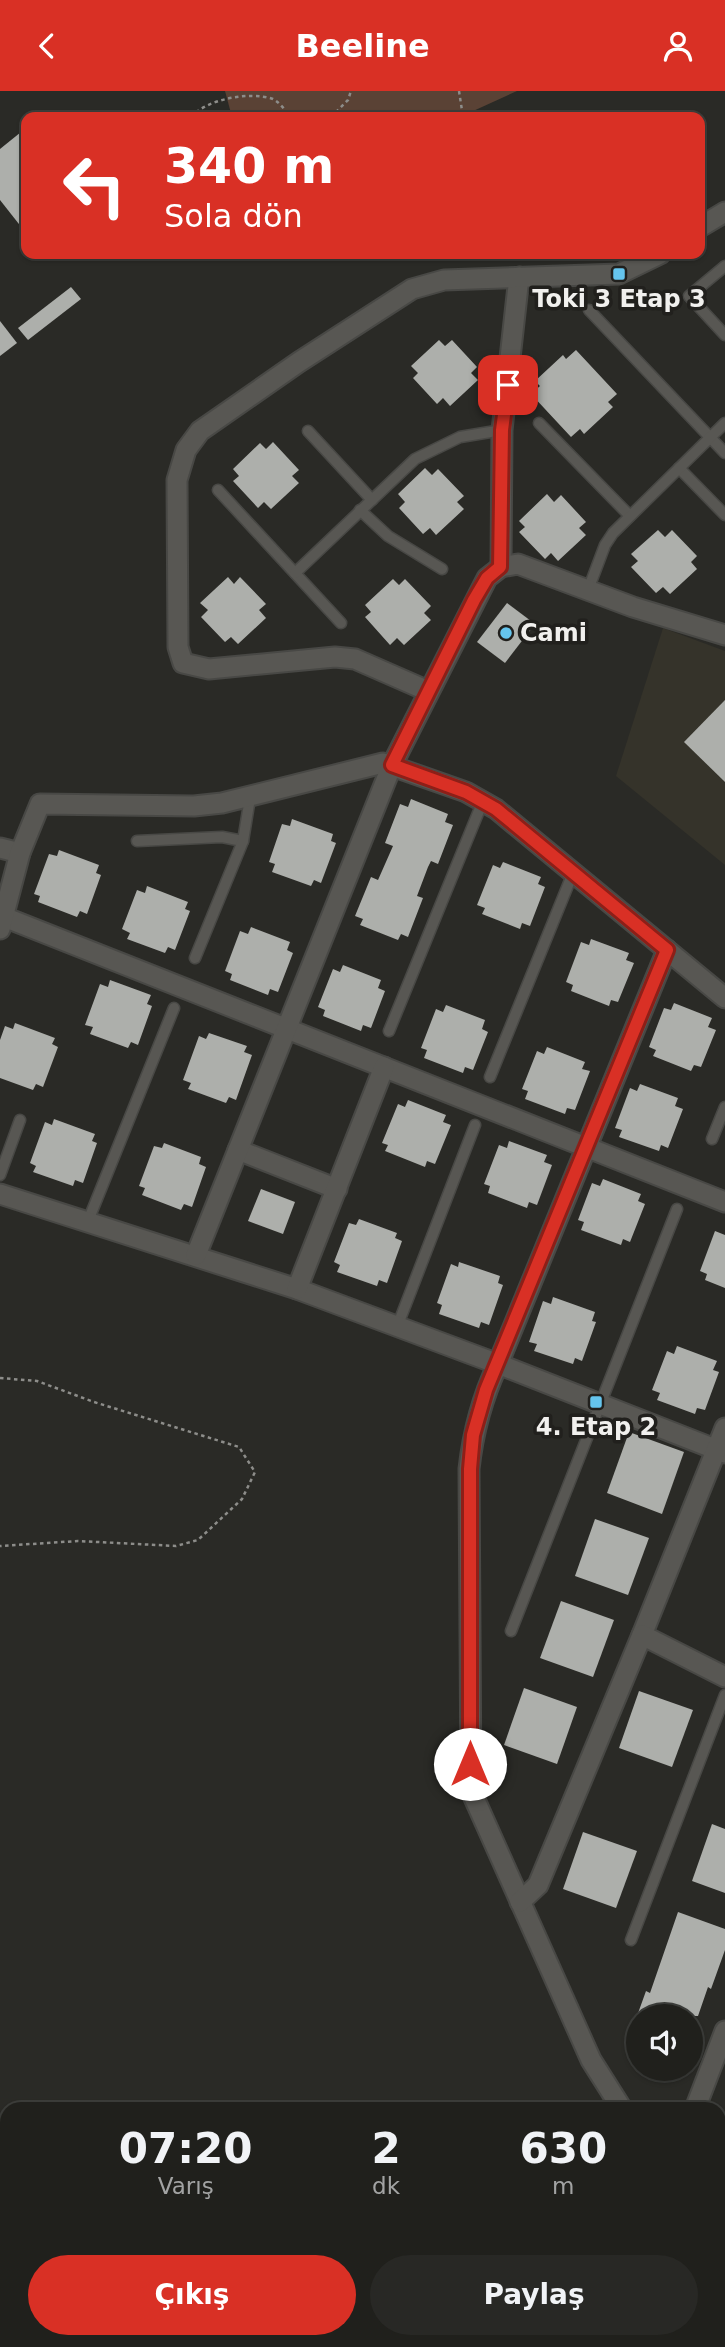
<!DOCTYPE html>
<html lang="tr">
<head>
<meta charset="utf-8">
<style>
	:root { --surface:#20201c; --page:#282825; --text:#f1f3f6; --muted:#a2a3a3; --line:#3d3e3b; --accent:#d93025 }
	body { margin:0; font-family:"DejaVu Sans",sans-serif; background:var(--page); color:var(--text); height:100vh; display:flex; flex-direction:column; font-size:26px; white-space:nowrap }
	* { box-sizing:border-box; margin:0 }
	p { font-size:23px; color:var(--muted) }
	.icon { flex:none; width:38px; height:38px; fill:none; stroke:currentColor; stroke-width:2; stroke-linecap:round; stroke-linejoin:round }
	.map { position:relative; flex:1; overflow:hidden }
	.side { position:absolute; left:0px; top:2011px; width:726px; height:247px; display:flex; flex-direction:column; background:var(--surface); border-radius:21px 21px 0 0; box-shadow:0 2px 5px #0004,0 0 0 2px var(--line) }
	.side>* { flex:none }
	.banner { position:absolute; left:21px; top:21px; width:684px; height:147px; border-radius:14px; box-shadow:0 2px 5px #0004,0 0 0 2px var(--line); background:#d93025; color:#fff; overflow:hidden }
	.tools { position:absolute; left:626px; top:1913px; display:grid; gap:14px }
	.tools a { display:grid; place-items:center; width:77px; height:77px; border-radius:50%; background:var(--surface); box-shadow:0 2px 5px #0004,0 0 0 2px var(--line); font-size:35px }
	.pin { position:absolute; display:grid; place-items:center; width:60px; height:60px; color:#fff; margin:-30px; border-radius:14px; box-shadow:0 4px 10px #0006 }
	.me { position:absolute; width:77px; margin:-38px; rotate:0deg; stroke-linejoin:round; filter:drop-shadow(0 0 5px #0008) }
	.turn { display:flex; align-items:center; gap:24px; height:147px; padding:0 28px; font-size:32px }
	.turn .icon { width:91px; height:91px; stroke-width:2.5 }
	.turn b { display:block; font-size:49px; line-height:60px }
	.eta { display:flex; justify-content:space-evenly; align-items:center; height:119px; text-align:center }
	.eta b { font-size:42px; font-weight:700; line-height:49px }
	.action { display:flex; gap:14px; margin-top:auto; padding:14px 28px }
	.action a { flex:1; height:80px; border-radius:42px; background:var(--accent); color:#fff; font-size:28px; font-weight:700; line-height:80px; text-align:center }
	.action a+a { background:var(--page); color:var(--text) }
	header { display:flex; justify-content:space-between; align-items:center; height:91px; padding:0 28px; background:var(--accent); color:#fff; font-size:32px; font-weight:700 }
	.map>svg:first-child { display:block }
	.built { fill:#35332a }
	.green { fill:#5a4235 }
	.building { fill:#adafab }
	.lines { fill:none; stroke-linecap:round; stroke-linejoin:round }
	.service-casing { stroke:#484845; stroke-width:13 }
	.minor-casing { stroke:#484845; stroke-width:23 }
	.path { stroke:#8d8d8a; stroke-width:2.5; stroke-dasharray:3.5 3.5; stroke-linecap:butt }
	.service { stroke:#585753; stroke-width:10 }
	.minor { stroke:#585753; stroke-width:19 }
	.route-casing { stroke:#8d1f18; stroke-width:18 }
	.route { stroke:#d93025; stroke-width:12 }
	.poi-dot { fill:#65c5ee; stroke:#21201d; stroke-width:2.5 }
	.labels { text-anchor:middle; stroke-width:7; stroke-linejoin:round; paint-order:stroke }
	.poi-label { font-size:24px; font-weight:bold; fill:#f1f0ee; stroke:#21201d }
</style>
</head>
<body>
<header><svg class="icon" aria-label="back" viewBox="0 0 24 24"><path d="M15 5l-7 7 7 7"/></svg>Beeline<svg class="icon" aria-label="person" viewBox="0 0 24 24"><circle cx="12" cy="8" r="4"/><path d="M4 21q1-7 8-7t8 7"/></svg></header>
<div class="map">
<svg width="725" height="2256" viewBox="0 0 725 2256">
	<rect width="100%" height="100%" fill="#2a2a26"/>
	<polygon class="built" points="663,537 725,560 725,774 616,685"/>
	<polygon class="green" points="225,0 517,0 460,26 232,26"/>
	<g class="building">
		<polygon points="26,37 26,142 0,109 0,58"/>
		<polygon points="71,196 81,208 28,249 18,237"/>
		<polygon points="0,230 17,252 0,265"/>
		<polygon points="439,249 445,255 452,249 477,276 471,282 478,289 450,315 443,307 437,313 413,287 418,282 411,275"/>
		<polygon points="576,259 617,303 608,311 613,316 584,343 580,338 571,346 531,303 540,295 535,290 563,264 566,268"/>
		<polygon points="273,351 299,379 292,385 299,392 271,418 264,411 258,417 233,390 239,385 233,378 260,352 266,358"/>
		<polygon points="425,377 432,384 438,378 464,405 457,411 464,418 436,444 430,437 423,443 399,417 405,411 398,403"/>
		<polygon points="547,403 554,411 561,404 586,431 579,437 586,444 558,470 551,462 545,468 519,441 525,436 519,430"/>
		<polygon points="658,439 665,446 672,439 697,465 691,471 697,478 670,503 663,496 656,502 631,476 638,470 631,463"/>
		<polygon points="228,486 234,493 240,486 266,513 259,519 266,527 238,553 231,546 225,551 201,526 208,519 200,512"/>
		<polygon points="393,488 399,494 405,488 431,515 424,522 431,529 404,554 397,547 390,554 365,526 371,521 365,514"/>
		<polygon points="507,512 535,533 505,572 477,551"/>
		<polygon points="725,609 725,691 684,651"/>
		<polygon points="411,708 448,723 445,731 453,734 438,773 431,770 428,776 417,805 423,807 408,846 401,843 398,849 360,834 363,828 355,825 371,786 378,789 393,755 385,752 400,713 408,716"/>
		<polygon points="292,728 333,743 331,750 336,752 321,792 314,789 311,795 272,781 275,773 269,771 282,733 290,735"/>
		<polygon points="59,759 99,774 96,782 101,784 87,823 80,820 77,826 38,811 40,805 34,803 49,763 57,765"/>
		<polygon points="503,771 541,786 538,793 545,796 530,835 522,832 520,838 482,823 485,817 477,814 493,774 500,777"/>
		<polygon points="147,795 188,811 185,818 190,820 175,859 168,856 165,862 127,848 130,842 122,838 137,799 145,802"/>
		<polygon points="251,836 290,851 287,859 293,862 278,901 270,898 268,904 230,889 232,883 225,880 240,840 248,843"/>
		<polygon points="591,848 629,862 626,869 634,872 618,911 611,909 609,915 571,900 573,894 566,891 581,851 589,854"/>
		<polygon points="343,874 381,889 378,897 385,900 371,937 363,934 361,940 323,925 325,919 318,916 333,878 340,881"/>
		<polygon points="110,889 151,904 147,913 152,915 138,954 131,951 128,957 90,943 93,936 85,934 100,893 108,896"/>
		<polygon points="674,912 712,927 708,936 716,939 701,976 694,974 691,980 653,965 656,959 649,956 664,917 671,919"/>
		<polygon points="446,914 485,929 482,938 488,941 473,979 465,976 463,982 424,967 427,959 421,957 436,918 443,921"/>
		<polygon points="15,932 55,947 52,953 58,956 43,996 36,993 33,999 0,987 0,949 5,935 13,938"/>
		<polygon points="209,942 247,955 244,961 252,964 236,1009 229,1006 226,1012 188,998 191,992 183,989 199,945 206,948"/>
		<polygon points="547,956 585,971 582,978 590,980 575,1019 567,1017 565,1023 525,1008 528,1000 522,998 537,960 544,963"/>
		<polygon points="640,993 678,1007 675,1015 683,1018 668,1057 661,1054 659,1060 619,1046 622,1039 615,1037 630,997 637,1000"/>
		<polygon points="408,1009 446,1024 443,1031 451,1034 435,1073 427,1070 425,1076 385,1060 388,1054 382,1052 398,1013 405,1016"/>
		<polygon points="54,1028 95,1043 92,1050 97,1052 83,1092 75,1089 73,1095 33,1081 36,1075 30,1072 45,1031 52,1034"/>
		<polygon points="509,1050 547,1064 544,1071 552,1074 537,1114 529,1111 527,1117 488,1102 490,1095 484,1093 499,1054 507,1057"/>
		<polygon points="164,1052 201,1066 199,1073 206,1076 192,1116 184,1113 181,1119 142,1104 145,1097 139,1095 154,1055 162,1057"/>
		<polygon points="603,1088 641,1103 638,1110 645,1113 630,1151 623,1148 621,1154 581,1139 584,1131 578,1129 592,1092 600,1095"/>
		<polygon points="261,1098 295,1111 283,1143 248,1130"/>
		<polygon points="359,1128 397,1142 395,1147 402,1150 387,1192 379,1189 377,1195 337,1181 340,1174 334,1171 349,1132 356,1134"/>
		<polygon points="715,1140 725,1144 725,1197 705,1189 707,1183 700,1180"/>
		<polygon points="459,1171 500,1185 498,1192 503,1194 489,1234 481,1231 479,1237 439,1223 442,1214 437,1212 451,1173 458,1176"/>
		<polygon points="553,1206 595,1221 592,1230 596,1231 582,1270 575,1267 573,1273 534,1260 537,1253 529,1251 543,1210 551,1213"/>
		<polygon points="677,1255 717,1270 713,1279 719,1281 705,1319 697,1317 695,1323 657,1309 660,1302 652,1299 667,1260 674,1263"/>
		<polygon points="629,1341 684,1361 662,1423 607,1402"/>
		<polygon points="595,1428 649,1447 628,1504 575,1485"/>
		<polygon points="561,1510 614,1529 593,1586 540,1567"/>
		<polygon points="524,1597 577,1616 557,1673 504,1654"/>
		<polygon points="639,1600 693,1619 672,1676 619,1657"/>
		<polygon points="712,1733 725,1738 725,1802 692,1790"/>
		<polygon points="583,1741 637,1760 616,1817 563,1798"/>
		<polygon points="678,1821 725,1838 725,1859 711,1898 708,1896 698,1925 637,1925 646,1900 650,1902"/>
	</g>
	<g class="lines">
		<g class="service-casing">
			<g id="service">
				<polyline points="725,175 689,205 725,244"/>
				<polyline points="589,219 725,362"/>
				<polyline points="539,332 630,425"/>
				<polyline points="308,340 372,409"/>
				<polyline points="679,377 725,424"/>
				<polyline points="218,399 341,532"/>
				<polyline points="360,419 388,445 442,478"/>
				<polyline points="295,482 415,368 460,346 502,339"/>
				<polyline points="588,499 605,454 613,442 725,332"/>
				<polyline points="137,750 222,746 243,750"/>
				<polyline points="195,867 243,750 250,707"/>
				<polyline points="389,940 483,710"/>
				<polyline points="490,986 573,782"/>
				<polyline points="712,1048 725,1016"/>
				<polyline points="0,1084 20,1029"/>
				<polyline points="88,1130 174,917"/>
				<polyline points="397,1236 475,1034"/>
				<polyline points="511,1540 677,1118"/>
				<polyline points="631,1849 725,1604"/>
			</g>
		</g>
		<g class="minor-casing">
			<g id="minor">
				<polyline points="700,136 725,121"/>
				<polyline points="501,476 502,339 519,186"/>
				<polyline points="428,600 355,568 335,566 209,578 183,572 178,556 177,389 186,359 200,340 299,271 412,198 444,189 619,183 660,163"/>
				<polyline points="0,757 20,762"/>
				<polyline points="4,826 725,1111"/>
				<polyline points="0,838 20,762 40,713 194,715 222,712 383,672 466,701 496,718 725,907"/>
				<polyline points="667,859 498,1273 725,1362"/>
				<polyline points="238,1059 337,1098"/>
				<path d="M 0,1103 L 297,1198 L 498,1273 C 482,1307 473,1341 469,1378 L 471,1700 L 591,1969 L 622,2018"/>
				<polyline points="196,1164 392,674 487,487 501,476 518,473 633,516 725,544"/>
				<polyline points="297,1198 384,976"/>
				<polyline points="642,1544 725,1337"/>
				<polyline points="520,1811 538,1794 642,1544 725,1586"/>
				<polyline points="695,2018 725,1940"/>
				<polyline points="719,2036 725,2038"/>
			</g>
		</g>
		<g class="path">
			<polyline points="459,0 463,26"/>
			<polyline points="340,20 357,26"/>
			<path d="M 191,26 C 207,8 250,0 273,8 C 281,12 285,21 293,26"/>
			<polyline points="331,26 348,9 351,0"/>
			<polyline points="0,1287 37,1290 94,1311 239,1356 255,1381 242,1408 198,1449 176,1455 78,1450 0,1455"/>
			<polyline points="719,2187 725,2196"/>
		</g>
		<use href="#service" class="service"/>
		<use href="#minor" class="minor"/>
	</g>
	<g class="lines">
		<g class="route-casing">
			<polyline id="route" points="470,1673 470,1378 473,1344 486,1299 667,859 496,718 466,701 392,674 474,509 487,487 500,476 502,339 508,294"/>
		</g>
		<use href="#route" class="route"/>
	</g>
	<g class="poi-dot">
		<rect x="612" y="176" width="14" height="14" rx="3.5"/>
		<circle cx="506" cy="542" r="7"/>
		<rect x="589" y="1304" width="14" height="14" rx="3.5"/>
	</g>
	<g class="labels">
		<g class="poi-label">
			<text x="619" y="216">Toki 3 Etap 3</text>
			<text x="520" y="550" text-anchor="start">Cami</text>
			<text x="596" y="1344">4. Etap 2</text>
		</g>
	</g>
</svg>
<div class="tools">
<a><svg class="icon" aria-label="sound" viewBox="0 0 24 24"><path d="M4 9h4l5-4v14l-5-4H4zM17 9q2 3 0 6"/></svg></a>
</div>
<div class="pin" style="left:508px;top:294px;background:#d93025"><svg class="icon" aria-label="arrive" viewBox="0 0 24 24"><path d="M6 21V4h12l-3 4 3 4H6"/></svg></div>
<svg class="me" style="left:470px;top:1673px" viewBox="-20 -20 40 40"><circle r="19" fill="#fff"/><path d="M0-13L10 11 0 6-10 11z" fill="#d93025"/></svg>
<div class="banner">
<div class="turn"><svg class="icon" aria-label="left" viewBox="0 0 24 24"><path d="M17 20v-9H6M10 6l-5 5 5 5"/></svg><div><b>340 m</b>Sola dön</div></div>
</div>
<section class="side">
<div class="eta">
<div><b>07:20</b><p>Varış</p></div>
<div><b>2</b><p>dk</p></div>
<div><b>630</b><p>m</p></div>
</div>
<div class="action"><a>Çıkış</a><a>Paylaş</a></div>
</section>
</div>
</body>
</html>
